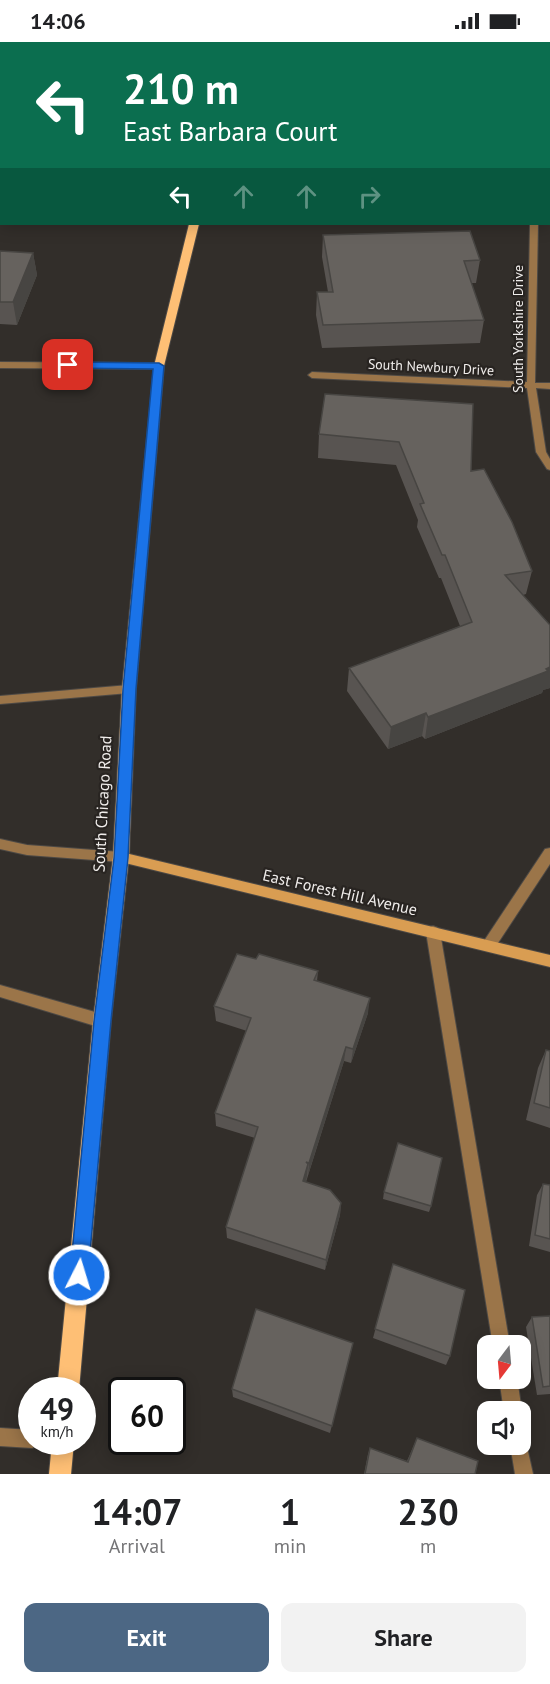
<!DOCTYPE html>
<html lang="en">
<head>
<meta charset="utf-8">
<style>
	:root { --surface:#fff; --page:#f2f2f2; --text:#202124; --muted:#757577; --accent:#4c6784 }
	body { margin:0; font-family:"PT Sans",sans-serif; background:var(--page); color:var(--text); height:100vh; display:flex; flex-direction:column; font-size:22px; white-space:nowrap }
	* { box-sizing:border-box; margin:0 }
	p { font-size:20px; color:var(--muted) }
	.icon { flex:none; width:33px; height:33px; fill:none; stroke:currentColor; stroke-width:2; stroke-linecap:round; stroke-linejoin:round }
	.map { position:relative; height:1432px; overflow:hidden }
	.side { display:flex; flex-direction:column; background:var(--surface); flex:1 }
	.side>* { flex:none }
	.guide { position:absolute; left:0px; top:0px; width:550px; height:183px; box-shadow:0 3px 15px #0003; background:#0b6e4f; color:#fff; overflow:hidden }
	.needle { width:39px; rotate:196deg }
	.fabs { position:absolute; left:477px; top:1293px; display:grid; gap:12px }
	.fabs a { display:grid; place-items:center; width:54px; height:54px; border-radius:12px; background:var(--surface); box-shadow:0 3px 15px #0003; font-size:30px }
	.speed { position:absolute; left:18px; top:1335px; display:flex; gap:12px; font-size:30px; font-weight:700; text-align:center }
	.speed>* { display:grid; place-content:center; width:78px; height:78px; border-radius:50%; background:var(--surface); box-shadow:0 3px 15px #0003; line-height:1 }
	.speed small { font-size:15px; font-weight:400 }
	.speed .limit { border:3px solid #111; border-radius:9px; background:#fff; color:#111 }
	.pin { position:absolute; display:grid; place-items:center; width:51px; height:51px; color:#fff; margin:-26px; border-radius:12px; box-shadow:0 3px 9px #0006 }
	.me { position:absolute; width:66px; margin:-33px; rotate:5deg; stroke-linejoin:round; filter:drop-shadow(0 0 4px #0008) }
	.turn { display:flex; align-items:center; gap:21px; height:126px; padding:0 24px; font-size:27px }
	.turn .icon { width:78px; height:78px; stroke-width:2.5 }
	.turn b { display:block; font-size:42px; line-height:51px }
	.lanes { display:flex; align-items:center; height:57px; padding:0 24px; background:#0003; justify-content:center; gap:30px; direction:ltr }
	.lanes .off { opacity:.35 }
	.eta { display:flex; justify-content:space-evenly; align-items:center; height:102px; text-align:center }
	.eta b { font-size:36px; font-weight:800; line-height:42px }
	.cta { display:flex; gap:12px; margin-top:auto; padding:12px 24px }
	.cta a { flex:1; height:69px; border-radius:12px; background:var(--accent); color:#fff; font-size:24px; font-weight:800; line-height:69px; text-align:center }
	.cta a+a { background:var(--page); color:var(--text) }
	.status { display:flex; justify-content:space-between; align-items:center; height:42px; padding:0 30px; background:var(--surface); direction:ltr }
	.status svg { height:16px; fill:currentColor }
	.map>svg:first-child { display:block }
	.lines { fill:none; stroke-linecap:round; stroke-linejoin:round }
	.lane-casing { stroke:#4d4945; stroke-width:2 }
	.street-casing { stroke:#4d4945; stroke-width:2 }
	.secondary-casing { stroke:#4d4945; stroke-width:2 }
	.primary-casing { stroke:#4d4945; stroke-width:2 }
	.lane { fill:#9b7549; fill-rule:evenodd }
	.street { fill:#9b7549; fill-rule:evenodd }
	.secondary { fill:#d99d52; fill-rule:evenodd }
	.primary { fill:#febf75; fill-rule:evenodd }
	.wall { fill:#585451 }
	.shaded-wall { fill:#474542 }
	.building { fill:#66625e; stroke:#474542; stroke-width:1.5 }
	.route { fill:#1a73e8; stroke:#114b97; stroke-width:1.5 }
	.labels { text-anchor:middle; stroke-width:4.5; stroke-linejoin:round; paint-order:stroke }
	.far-street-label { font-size:14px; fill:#f0edeb; stroke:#282421 }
	.street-label { font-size:16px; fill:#f0edeb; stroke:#282421 }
</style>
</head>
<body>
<div class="status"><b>14:06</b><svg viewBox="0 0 49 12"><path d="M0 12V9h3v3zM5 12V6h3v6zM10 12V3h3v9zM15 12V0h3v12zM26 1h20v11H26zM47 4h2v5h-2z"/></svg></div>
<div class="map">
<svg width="550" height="1432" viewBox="0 0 550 1432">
	<rect width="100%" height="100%" fill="#322e2a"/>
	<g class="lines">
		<g class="lane-casing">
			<g id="lane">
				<polygon points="361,0 367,0 360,2"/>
				<polygon points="378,0 400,0 398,2"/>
				<polygon points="530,182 538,182 535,341 550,341 550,347 536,346 546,410 550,417 550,428 547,427 536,410 527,346 312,336 308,333 312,330 527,340"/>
				<polygon points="129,643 135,647 129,651 0,662 0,654"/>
				<polygon points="0,797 27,803 121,810 126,811 127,815 126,819 121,820 27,813 0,807"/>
				<polygon points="550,806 550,822 494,907 489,909 484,907 482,903 484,899 545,807"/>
				<polygon points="433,884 438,886 440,890 510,1304 493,1304 426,890 428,886"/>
				<polygon points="0,943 102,972 107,974 109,979 107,984 102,986 0,955"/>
				<polygon points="499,1336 517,1336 522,1370 520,1373 520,1370 504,1370"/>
				<polygon points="0,1386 32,1388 32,1400 40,1400 38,1403 32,1406 0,1404"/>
				<polygon points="520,1394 525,1396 533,1432 515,1432 510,1402 520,1402"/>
			</g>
		</g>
		<g class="street-casing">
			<g id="street">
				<rect x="549" y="171" width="1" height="4"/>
				<polygon points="0,320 159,321 163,324 159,327 0,326"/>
			</g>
		</g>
		<g class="secondary-casing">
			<polygon id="secondary" points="121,810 550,913 550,925 121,820 116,819 115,815 116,811"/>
		</g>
		<g class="primary-casing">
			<g id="primary">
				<rect x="253" y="0" width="8" height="2"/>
				<polygon points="189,182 199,182 164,324 136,647 129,815 111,979 79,1348 57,1348 93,979 113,815 122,647 154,324"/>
				<polygon points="52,1400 74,1400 71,1432 49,1432"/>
			</g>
		</g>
		<use href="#lane" class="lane"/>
		<use href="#street" class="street"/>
		<use href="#secondary" class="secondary"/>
		<use href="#primary" class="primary"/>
	</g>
	<g class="wall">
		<polygon points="0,0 2,2 2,154 0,154"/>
		<polygon points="438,0 550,0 550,35 549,35 549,2 439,2"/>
		<polygon points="323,193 480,218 476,241 471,241 484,278 480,301 322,306 316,273 317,250 328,250 322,215"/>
		<polygon points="0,209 33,211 37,233 17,283 0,282"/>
		<polygon points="325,352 471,429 532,529 526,552 523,553 550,583 550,646 543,648 542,651 425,697 422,694 388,707 347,649 349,626 460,584 441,536 439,536 417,485 418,478 396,423 318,416 319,392"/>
		<polygon points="256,917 318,929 317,939 368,971 351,1021 344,1019 306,1140 341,1161 340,1173 325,1228 227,1196 226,1185 255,1096 216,1084 215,1071 247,989 216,979 214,964"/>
		<polygon points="546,1008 550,1009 550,1086 526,1078 538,1026"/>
		<polygon points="543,1142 550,1143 550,1210 529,1204 537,1153"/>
		<polygon points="384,1150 431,1164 429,1170 383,1157"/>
		<polygon points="393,1222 450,1314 446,1323 373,1296"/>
		<polygon points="550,1274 550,1352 537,1353 526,1285 532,1275"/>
		<polygon points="353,1301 330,1391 233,1355 232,1347"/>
		<polygon points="417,1396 475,1432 364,1432 368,1412 370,1406 407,1419"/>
	</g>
	<g class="shaded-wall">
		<rect x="549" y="12" width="1" height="23"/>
		<polygon points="33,211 37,233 17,283 13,260"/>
		<polygon points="550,625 550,646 543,648 542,651 425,697 428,675"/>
		<polygon points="426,671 422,694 388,707 391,685"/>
		<polygon points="370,956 368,971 351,1021 353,1007"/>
		<polygon points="346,1005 344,1019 308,1133 309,1121"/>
		<polygon points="308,1122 307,1135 302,1151 303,1139"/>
		<polygon points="341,1161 340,1173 325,1228 326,1218"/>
	</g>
	<g class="building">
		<polygon points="0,0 160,0 159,2 2,2 2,133 0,133"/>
		<polygon points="456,0 550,0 550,12 549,12 549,2 457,2"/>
		<polygon points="470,189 480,218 464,219 484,278 323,283 317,250 333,250 323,193"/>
		<polygon points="0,209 33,211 13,260 0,260"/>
		<polygon points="325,352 473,362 471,429 484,427 512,480 532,529 505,533 550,583 550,625 546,627 548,629 428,675 426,671 391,685 349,626 472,580 445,513 442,513 420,462 424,461 399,400 319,392"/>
		<polygon points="237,912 256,917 259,912 318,929 314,938 370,956 353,1007 346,1005 309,1121 306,1120 308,1122 303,1139 330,1148 341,1161 326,1218 226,1185 258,1085 215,1071 251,976 214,964"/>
		<polygon points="546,1008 550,1009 550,1066 534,1061"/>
		<polygon points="398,1101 442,1116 431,1164 384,1150"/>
		<polygon points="543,1142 550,1143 550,1197 535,1193"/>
		<polygon points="393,1222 465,1248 450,1314 375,1287"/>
		<polygon points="256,1267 353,1301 332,1384 232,1347"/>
		<polygon points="550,1274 550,1344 543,1345 532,1275"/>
		<polygon points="417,1396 478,1419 475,1432 365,1432 370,1406 408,1420"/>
	</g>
	<polygon class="route" points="68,320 159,321 164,324 136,647 128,816 111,979 88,1233 85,1240 79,1242 72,1240 70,1233 94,979 114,816 123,647 153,327 64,326 63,323"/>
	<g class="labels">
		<g class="far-street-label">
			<text transform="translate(518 287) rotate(-90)" y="5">South Yorkshire Drive</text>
			<text transform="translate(431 325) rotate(3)" y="5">South Newbury Drive</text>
		</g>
		<g class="street-label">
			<text transform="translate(102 762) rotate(-87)" y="6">South Chicago Road</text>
			<text transform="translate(340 850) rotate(13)" y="6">East Forest Hill Avenue</text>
		</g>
	</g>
</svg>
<div class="fabs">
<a><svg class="needle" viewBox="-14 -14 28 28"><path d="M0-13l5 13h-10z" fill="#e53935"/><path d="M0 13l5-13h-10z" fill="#757577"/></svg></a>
<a><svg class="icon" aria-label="sound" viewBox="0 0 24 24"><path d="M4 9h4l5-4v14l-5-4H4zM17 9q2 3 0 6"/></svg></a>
</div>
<div class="speed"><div>49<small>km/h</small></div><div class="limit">60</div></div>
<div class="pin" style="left:68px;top:323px;background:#d93025"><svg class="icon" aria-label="arrive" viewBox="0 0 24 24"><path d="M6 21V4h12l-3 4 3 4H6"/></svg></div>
<svg class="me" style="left:79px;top:1233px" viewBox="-20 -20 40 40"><circle r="17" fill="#1a73e8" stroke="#fff" stroke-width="3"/><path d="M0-11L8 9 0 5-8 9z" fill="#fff"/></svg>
<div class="guide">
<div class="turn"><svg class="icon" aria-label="left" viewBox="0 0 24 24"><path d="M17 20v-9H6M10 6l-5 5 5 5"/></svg><div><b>210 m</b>East Barbara Court</div></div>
<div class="lanes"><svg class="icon" aria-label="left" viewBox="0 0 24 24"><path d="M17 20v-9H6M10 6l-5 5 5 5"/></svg><svg class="icon off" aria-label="ahead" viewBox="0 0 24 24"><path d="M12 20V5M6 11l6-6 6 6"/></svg><svg class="icon off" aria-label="ahead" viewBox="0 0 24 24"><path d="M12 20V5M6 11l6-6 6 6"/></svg><svg class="icon off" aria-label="right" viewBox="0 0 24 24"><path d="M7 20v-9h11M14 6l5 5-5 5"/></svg></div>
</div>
</div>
<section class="side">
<div class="eta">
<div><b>14:07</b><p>Arrival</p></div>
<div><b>1</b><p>min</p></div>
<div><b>230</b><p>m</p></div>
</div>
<div class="cta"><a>Exit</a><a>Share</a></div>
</section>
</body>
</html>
